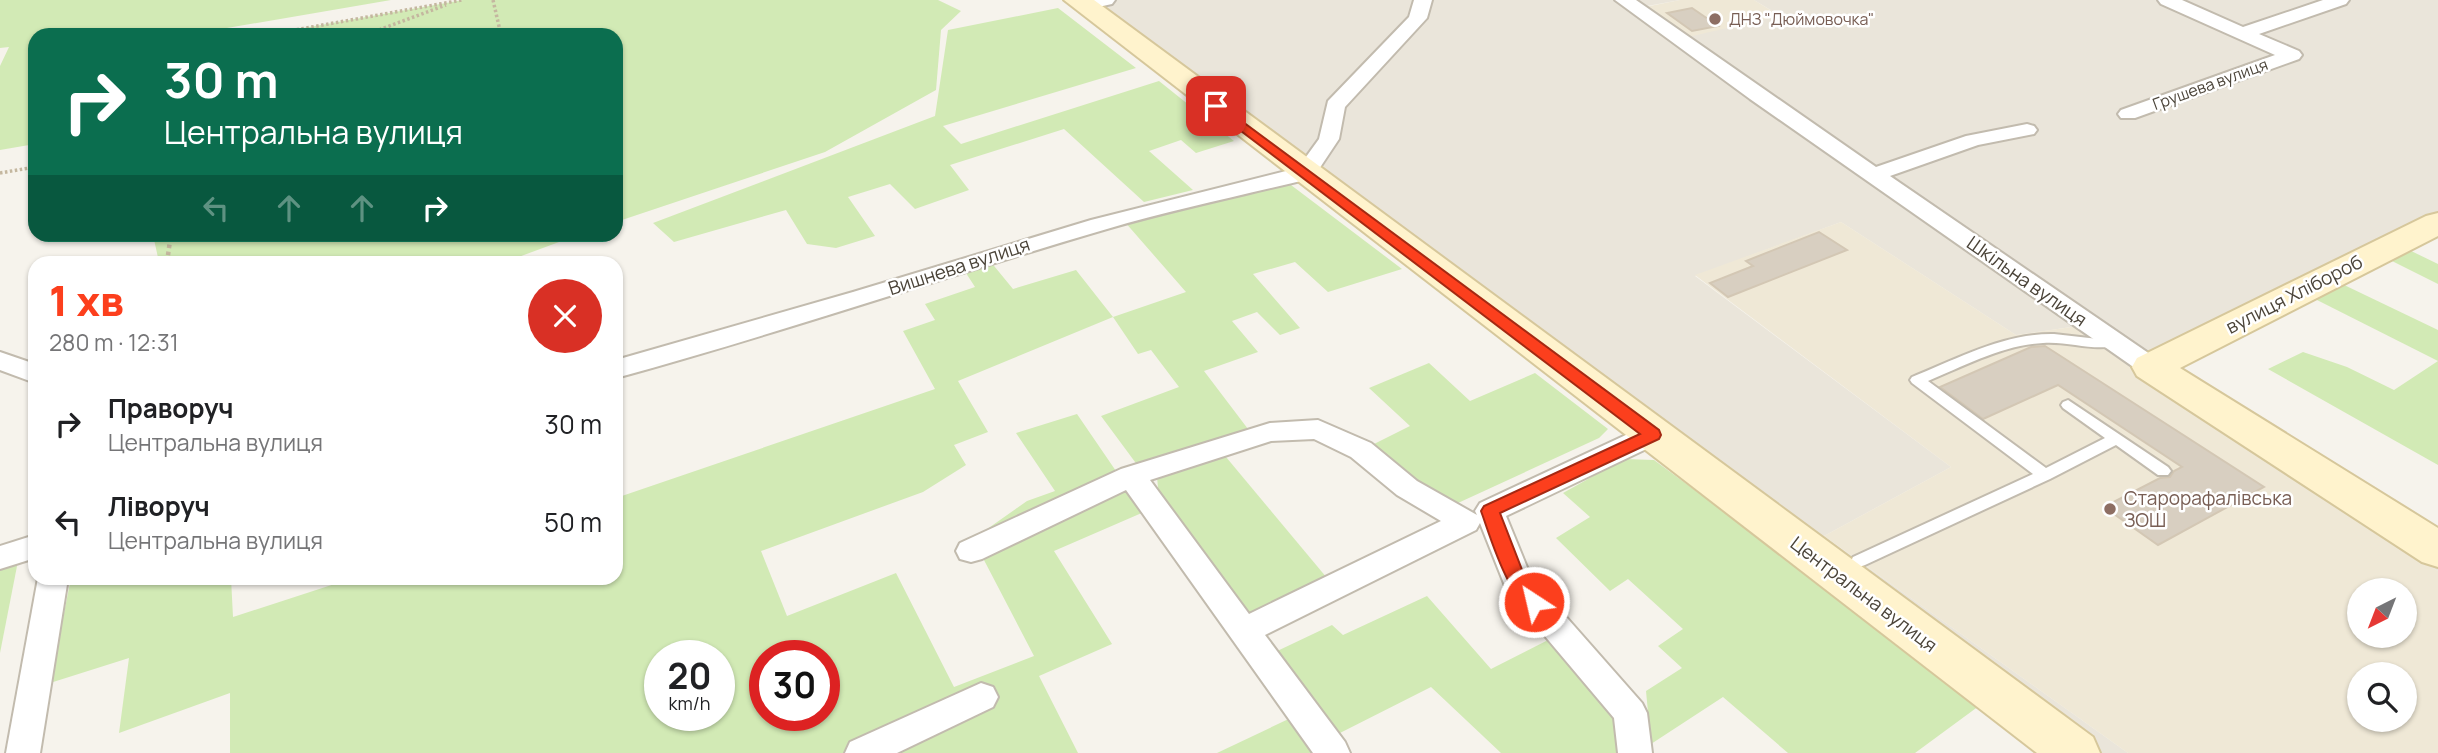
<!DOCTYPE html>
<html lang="uk">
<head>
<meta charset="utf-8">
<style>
	:root { --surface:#fff; --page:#f6f6f6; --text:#202124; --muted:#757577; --accent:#fc3f1d }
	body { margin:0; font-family:Manrope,sans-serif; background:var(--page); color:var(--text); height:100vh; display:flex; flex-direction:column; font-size:26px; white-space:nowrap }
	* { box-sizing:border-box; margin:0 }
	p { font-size:23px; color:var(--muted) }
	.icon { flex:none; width:38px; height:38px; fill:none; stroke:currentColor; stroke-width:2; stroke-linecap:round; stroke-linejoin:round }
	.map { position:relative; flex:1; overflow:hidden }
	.panel { position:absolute; left:28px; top:256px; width:595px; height:329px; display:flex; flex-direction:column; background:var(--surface); border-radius:21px; box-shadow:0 2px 5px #0004 }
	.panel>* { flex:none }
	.banner { position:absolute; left:28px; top:28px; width:595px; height:214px; border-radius:21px; box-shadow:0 2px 5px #0004; background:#0b6e4f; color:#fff; overflow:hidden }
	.needle { width:46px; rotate:222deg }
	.controls { position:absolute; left:2347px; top:578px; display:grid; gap:14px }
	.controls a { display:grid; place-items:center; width:70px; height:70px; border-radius:50%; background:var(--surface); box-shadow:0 2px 5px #0004; font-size:35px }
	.speed { position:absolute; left:644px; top:640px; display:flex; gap:14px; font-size:35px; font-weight:700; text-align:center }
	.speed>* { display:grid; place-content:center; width:91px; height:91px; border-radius:50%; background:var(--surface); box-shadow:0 2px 5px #0004; line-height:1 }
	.speed small { font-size:18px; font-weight:400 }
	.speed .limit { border:10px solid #d22; background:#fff; color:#111 }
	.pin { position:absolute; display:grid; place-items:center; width:60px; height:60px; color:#fff; margin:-30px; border-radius:14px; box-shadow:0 4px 10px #0006 }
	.me { position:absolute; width:77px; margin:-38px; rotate:325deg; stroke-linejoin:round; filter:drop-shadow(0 0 5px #0008) }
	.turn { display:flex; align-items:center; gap:24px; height:147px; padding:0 21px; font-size:32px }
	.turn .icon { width:91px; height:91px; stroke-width:2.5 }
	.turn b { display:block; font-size:49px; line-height:60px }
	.lanes { display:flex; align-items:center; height:66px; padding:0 21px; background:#0003; justify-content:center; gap:35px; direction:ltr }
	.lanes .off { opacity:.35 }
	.round { display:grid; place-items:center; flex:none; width:74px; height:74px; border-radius:37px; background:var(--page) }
	.head { display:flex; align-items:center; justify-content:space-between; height:119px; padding:0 21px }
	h1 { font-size:42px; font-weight:800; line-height:52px; color:var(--accent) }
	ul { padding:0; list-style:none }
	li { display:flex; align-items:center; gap:21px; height:98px; padding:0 21px }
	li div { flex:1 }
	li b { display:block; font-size:26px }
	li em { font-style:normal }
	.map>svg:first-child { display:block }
	.residential { fill:#eae5da }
	.education { fill:#efe8d6; fill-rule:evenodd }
	.green { fill:#d2eab5; fill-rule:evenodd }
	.building { fill:#d8cfc1; stroke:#d3c7b4; stroke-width:2 }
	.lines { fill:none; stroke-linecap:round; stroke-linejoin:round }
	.lane-casing { stroke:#c2bbae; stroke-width:4 }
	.street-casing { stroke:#c2bbae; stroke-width:4 }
	.secondary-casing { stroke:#d6c79b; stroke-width:4 }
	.path-far1 { stroke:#c4b79f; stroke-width:3.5; stroke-dasharray:2.5 2.5; stroke-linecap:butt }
	.path { stroke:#c4b79f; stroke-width:4.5; stroke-dasharray:3.5 3.5; stroke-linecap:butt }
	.lane { fill:#fff; fill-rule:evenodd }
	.street { fill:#fff; fill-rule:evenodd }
	.secondary { fill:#fff3cd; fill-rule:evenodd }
	.route { fill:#fc3f1d; stroke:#a42913; stroke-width:2 }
	.education-dot { fill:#8d6e63; stroke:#fff; stroke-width:2.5 }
	.labels { text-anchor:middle; stroke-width:5; stroke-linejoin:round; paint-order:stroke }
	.far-education-label { font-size:16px; fill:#785e54; stroke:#fff; text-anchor:start }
	.far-street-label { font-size:16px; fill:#4b4439; stroke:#fff }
	.street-label { font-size:19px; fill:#4b4439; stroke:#fff }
	.education-label { font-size:19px; fill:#785e54; stroke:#fff; text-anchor:start }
</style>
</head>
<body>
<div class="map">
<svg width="2438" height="753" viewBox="0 0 2438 753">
	<rect width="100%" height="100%" fill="#f6f3ec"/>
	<polygon class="residential" points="1106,0 1680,0 1647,6 1779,15 1754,0 2438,0 2438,223 2152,367 2438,550 2438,571 2147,377 2078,326 2016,335 1841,222 1695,276 1951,467 1824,536 2128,753 2075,753 1084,5"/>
	<g class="education">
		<polygon points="1680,0 1754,0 1780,16 1688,37 1645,7"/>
		<path d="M 1841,222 L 2016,335 L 2078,326 L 2147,377 L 2438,571 L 2438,753 L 2128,753 L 1824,536 L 1951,467 L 1695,275 ZM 2359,590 L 2404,590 L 2404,635 L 2359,635 ZM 2359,674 L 2404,674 L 2404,719 L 2359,719 Z"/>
	</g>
	<g class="green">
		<polygon points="0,0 391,0 186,35 35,35 35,144 0,150 0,66 9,47 0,48"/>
		<polygon points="463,0 938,0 961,11 941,30 936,90 825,152 616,222 616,35 264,35"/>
		<polygon points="1058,8 1136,68 943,126 961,144 1159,81 1234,141 1196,153 1181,140 1149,151 1193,190 1144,202 1064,129 950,165 969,190 915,209 890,184 848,197 875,236 836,248 807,244 786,210 674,242 653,223 935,116 948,30"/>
		<path d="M 1287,182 L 1402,269 L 1328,292 L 1295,262 L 1253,274 L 1300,328 L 1280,335 L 1257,312 L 1232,321 L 1258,352 L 1204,371 L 1248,429 L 1138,466 L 1101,416 L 1179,387 L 1151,350 L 1138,354 L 1113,317 L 958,381 L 988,432 L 954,445 L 966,465 L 923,492 L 761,551 L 787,616 L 896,573 L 954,687 L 1034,656 L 973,539 L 1027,501 L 1055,491 L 1016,433 L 1077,414 L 1144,512 L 1054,551 L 1112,644 L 1039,676 L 1078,753 L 230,753 L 230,693 L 119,733 L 129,658 L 50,683 L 71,578 L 231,578 L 233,617 L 353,578 L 616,578 L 616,498 L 935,389 L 903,331 L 935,320 L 925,304 L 975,287 L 964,270 L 990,261 L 1013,289 L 1076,270 L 1113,317 L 1186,292 L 1124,221 ZM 660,656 L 719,656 L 719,716 L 660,716 ZM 765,656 L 824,656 L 824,716 L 765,716 Z"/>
		<polygon points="153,235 153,234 578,235 505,262 159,262"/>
		<polygon points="2405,248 2438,264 2438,284 2386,258"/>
		<polygon points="2340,283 2438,330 2438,361 2313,298"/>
		<polygon points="2303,352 2347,367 2394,390 2438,361 2438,465 2268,369"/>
		<polygon points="1429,363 1470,401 1535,373 1608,429 1599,438 1458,503 1439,499 1372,445 1410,426 1369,388"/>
		<polygon points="1221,451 1327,578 1244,616 1159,498 1157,477"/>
		<polygon points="1624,459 1654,460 1983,703 1915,753 1788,753 1723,697 1651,744 1646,691 1682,668 1658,646 1683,629 1628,579 1610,591 1556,538 1590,517 1563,493"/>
		<polygon points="18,561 0,653 0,565"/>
		<polygon points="1427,596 1491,669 1552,638 1625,724 1619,753 1501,753 1431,687 1334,736 1273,653 1332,625 1343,635"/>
		<polygon points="1297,715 1323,753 1217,753"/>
	</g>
	<g class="building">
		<polygon points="1692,8 1718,26 1692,31 1667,13"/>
		<polygon points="1819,232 1847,250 1728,297 1710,283 1753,266 1746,261"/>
		<polygon points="2045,346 2264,487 2158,545 2104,507 2160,478 2170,477 2174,471 2182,467 2058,385 1983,419 1940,387 2031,347"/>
	</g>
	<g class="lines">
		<g class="lane-casing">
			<path id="lane" d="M 2054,334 L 2098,339 L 2115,338 L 2122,342 L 2120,345 C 2094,352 2069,341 2043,343 C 2003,345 1964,366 1928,381 L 2046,468 L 2105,438 L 2063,408 L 2061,405 L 2063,402 L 2068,400 L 2168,467 L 2171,471 L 2168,475 L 2158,475 L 2116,445 L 2050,479 L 1865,565 L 1859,567 L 1853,565 L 1851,561 L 1853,557 L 2033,474 L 1912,383 L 1910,380 L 1912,377 C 1957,359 2004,333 2054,334 Z"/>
		</g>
		<g class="street-casing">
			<g id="street">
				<polygon points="1083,0 1115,0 1112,4 1084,10 1075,5"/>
				<path d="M 1414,0 L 1432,0 L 1427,18 L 1345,107 L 1339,139 L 1313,178 C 1244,195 1175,209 1107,229 C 943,277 781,333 616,378 L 616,360 L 853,292 L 1091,220 L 1298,168 L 1319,139 L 1328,101 L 1409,17 Z"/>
				<polygon points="1615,0 1636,0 1876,167 1966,136 2027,124 2034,126 2037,130 2034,134 1978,145 1890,176 2160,361 2164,367 2160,373 2151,375 2142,373 1750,99"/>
				<polygon points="2158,0 2182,0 2243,27 2323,0 2349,0 2346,4 2259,34 2299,51 2302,55 2299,59 2135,118 2121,118 2118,114 2121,110 2275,55 2161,4"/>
				<polygon points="0,352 35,364 35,383 0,370"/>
				<path d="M 1318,420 L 1371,443 L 1417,481 L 1477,515 L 1475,511 L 1480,503 L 1643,427 L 1653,425 L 1663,427 L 1667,434 L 1663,441 L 1506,516 L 1531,577 L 1642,703 L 1647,713 L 1652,753 L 1618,753 L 1614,718 L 1507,591 L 1480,523 L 1476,530 L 1265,635 L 1345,742 L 1350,753 L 1313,753 L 1126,490 L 982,559 L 971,562 L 960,559 L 956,551 L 960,543 L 1121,469 L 1270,423 ZM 1314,439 L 1351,457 L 1397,495 L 1441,521 L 1249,614 L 1150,480 L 1271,441 Z"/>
				<polygon points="35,535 35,558 0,569 0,546"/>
				<polygon points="38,578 68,578 40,753 6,753"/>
				<polygon points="981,683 993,687 998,697 993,707 897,753 845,753 850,742"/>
			</g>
		</g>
		<g class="secondary-casing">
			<g id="secondary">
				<polygon points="1064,0 1094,0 2093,737 2100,753 2037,753"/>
				<polygon points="2438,213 2438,236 2180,368 2438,528 2438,567 2422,562 2137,376 2132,367 2137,358 2426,216"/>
			</g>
		</g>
		<g class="path-far1">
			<polyline points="493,0 501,35"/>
			<polyline points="267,35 462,0"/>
			<polyline points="365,35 446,5"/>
			<polyline points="0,173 35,167"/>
		</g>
		<polyline class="path" points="167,262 171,234"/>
		<use href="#lane" class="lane"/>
		<use href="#street" class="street"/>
		<use href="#secondary" class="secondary"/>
	</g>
	<path class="route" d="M 1216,102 L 1659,430 L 1661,435 L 1659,439 L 1500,513 L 1526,580 L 1543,602 L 1541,607 C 1512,616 1489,532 1481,511 L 1484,506 L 1640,434 L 1212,109 L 1210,106 Z"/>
	<g class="education-dot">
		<circle cx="1715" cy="19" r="7"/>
		<circle cx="2110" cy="509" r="7"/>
	</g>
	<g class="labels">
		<g class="far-education-label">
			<text x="1729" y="25">ДНЗ "Дюймовочка"</text>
		</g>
		<g class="far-street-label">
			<text transform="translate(2210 84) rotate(-20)" y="6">Грушева вулиця</text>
		</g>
		<g class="street-label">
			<text transform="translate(959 266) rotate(-18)" y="7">Вишнева вулиця</text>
			<text transform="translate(2027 281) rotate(35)" y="7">Шкільна вулиця</text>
			<text transform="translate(2294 294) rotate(-27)" y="7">вулиця Хлібороб</text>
			<text transform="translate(1864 594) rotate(37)" y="7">Центральна вулиця</text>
		</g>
		<g class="education-label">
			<text x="2124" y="505">Старорафалівська<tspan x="2124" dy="22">ЗОШ</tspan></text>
		</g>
	</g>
</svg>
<div class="controls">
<a><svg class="needle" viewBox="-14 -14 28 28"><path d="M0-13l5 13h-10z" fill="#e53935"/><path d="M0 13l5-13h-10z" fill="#757577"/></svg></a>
<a><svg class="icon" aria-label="search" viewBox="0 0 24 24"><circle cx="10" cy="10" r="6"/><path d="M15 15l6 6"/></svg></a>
</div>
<div class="speed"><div>20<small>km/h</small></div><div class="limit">30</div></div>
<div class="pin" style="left:1216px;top:106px;background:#d93025"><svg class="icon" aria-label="arrive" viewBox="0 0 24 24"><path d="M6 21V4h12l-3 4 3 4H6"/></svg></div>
<svg class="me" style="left:1534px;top:602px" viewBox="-20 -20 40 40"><circle r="17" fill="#fc3f1d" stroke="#fff" stroke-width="3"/><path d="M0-11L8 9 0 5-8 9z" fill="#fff"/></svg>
<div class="banner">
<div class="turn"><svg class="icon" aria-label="right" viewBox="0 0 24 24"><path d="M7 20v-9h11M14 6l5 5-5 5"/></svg><div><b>30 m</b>Центральна вулиця</div></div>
<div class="lanes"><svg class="icon off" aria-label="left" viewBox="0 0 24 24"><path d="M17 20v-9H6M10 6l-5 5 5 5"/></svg><svg class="icon off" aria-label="ahead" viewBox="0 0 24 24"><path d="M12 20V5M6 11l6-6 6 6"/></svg><svg class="icon off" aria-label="ahead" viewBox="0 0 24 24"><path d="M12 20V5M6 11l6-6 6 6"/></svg><svg class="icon" aria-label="right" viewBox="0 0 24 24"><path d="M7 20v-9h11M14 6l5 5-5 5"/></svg></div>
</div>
<section class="panel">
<div class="head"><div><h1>1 хв</h1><p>280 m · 12:31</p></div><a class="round" style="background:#d93025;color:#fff"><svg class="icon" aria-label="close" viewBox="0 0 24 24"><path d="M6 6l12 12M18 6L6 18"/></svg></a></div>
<ul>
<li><svg class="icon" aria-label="right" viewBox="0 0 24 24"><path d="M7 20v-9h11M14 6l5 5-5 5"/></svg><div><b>Праворуч</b><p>Центральна вулиця</p></div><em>30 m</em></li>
<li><svg class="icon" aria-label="left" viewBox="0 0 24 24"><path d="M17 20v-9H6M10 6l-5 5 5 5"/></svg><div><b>Ліворуч</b><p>Центральна вулиця</p></div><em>50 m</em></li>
</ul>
</section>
</div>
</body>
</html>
